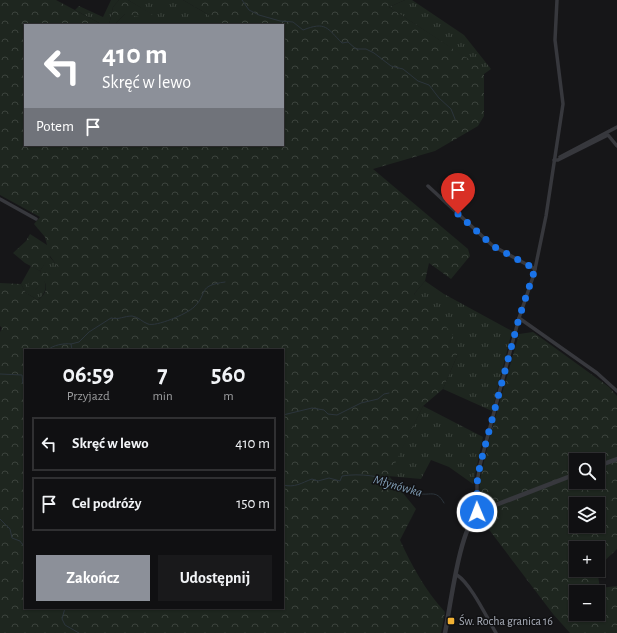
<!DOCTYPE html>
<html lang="pl">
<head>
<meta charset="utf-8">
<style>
	:root { --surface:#101012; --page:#19191b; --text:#f1f3f6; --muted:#9c9d9f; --line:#303032; --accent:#8c9099 }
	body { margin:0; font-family:"Alegreya Sans",sans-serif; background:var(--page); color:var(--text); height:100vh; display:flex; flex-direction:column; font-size:15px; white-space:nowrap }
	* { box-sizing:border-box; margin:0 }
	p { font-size:13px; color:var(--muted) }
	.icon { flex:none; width:22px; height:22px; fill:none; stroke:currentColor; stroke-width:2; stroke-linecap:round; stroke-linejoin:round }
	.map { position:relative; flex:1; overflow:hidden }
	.drawer { position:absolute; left:24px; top:349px; width:260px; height:260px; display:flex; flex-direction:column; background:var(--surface); border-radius:0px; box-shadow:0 1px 3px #0004,0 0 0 1px var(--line) }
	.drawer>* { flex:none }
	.banner { position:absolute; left:24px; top:24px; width:260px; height:122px; border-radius:0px; box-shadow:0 1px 3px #0004,0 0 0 1px var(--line); background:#8c9099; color:#fff; overflow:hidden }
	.fabs { position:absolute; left:569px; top:453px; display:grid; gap:8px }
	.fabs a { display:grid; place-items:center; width:36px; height:36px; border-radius:0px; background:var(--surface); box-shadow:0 1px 3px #0004,0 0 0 1px var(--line); font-size:20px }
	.pin { position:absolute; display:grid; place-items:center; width:34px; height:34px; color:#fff; margin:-41px -17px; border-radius:50% 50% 50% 0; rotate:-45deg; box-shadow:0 0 4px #0007 }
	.pin .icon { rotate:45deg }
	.me { position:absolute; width:44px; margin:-22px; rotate:359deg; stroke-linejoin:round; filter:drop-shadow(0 0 3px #0008) }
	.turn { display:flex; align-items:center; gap:14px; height:84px; padding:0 12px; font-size:18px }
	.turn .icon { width:52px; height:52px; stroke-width:2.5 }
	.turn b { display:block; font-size:28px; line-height:34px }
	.then { display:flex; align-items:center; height:38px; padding:0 12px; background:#0003; gap:8px; font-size:15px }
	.eta { display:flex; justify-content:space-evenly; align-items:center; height:68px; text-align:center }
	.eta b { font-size:24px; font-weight:700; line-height:28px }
	.cta { display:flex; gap:8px; margin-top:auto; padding:8px 12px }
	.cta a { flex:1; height:46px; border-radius:0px; background:var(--accent); color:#fff; font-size:16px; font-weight:700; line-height:46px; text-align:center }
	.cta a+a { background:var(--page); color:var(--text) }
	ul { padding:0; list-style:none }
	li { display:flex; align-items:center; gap:12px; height:54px; margin:0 8px 6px; padding:0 4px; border:2px solid var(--line); border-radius:0px }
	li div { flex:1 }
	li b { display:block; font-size:15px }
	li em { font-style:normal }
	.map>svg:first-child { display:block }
	.grass { fill:url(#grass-tufts) }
	.forest { fill:url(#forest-crowns); fill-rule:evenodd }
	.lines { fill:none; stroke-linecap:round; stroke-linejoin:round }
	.stream { stroke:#2c353c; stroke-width:1 }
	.minor { stroke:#37383d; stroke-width:3.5 }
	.tertiary { stroke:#37383d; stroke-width:4.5 }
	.route { stroke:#1a73e8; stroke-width:7; stroke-dasharray:0 12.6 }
	.poi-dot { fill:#f2b134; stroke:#111113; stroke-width:1.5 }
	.labels { text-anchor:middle; stroke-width:3; stroke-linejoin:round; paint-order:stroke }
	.poi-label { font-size:12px; fill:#a8adb8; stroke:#111113; text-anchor:start }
	.water-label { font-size:13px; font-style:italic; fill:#7f9bb3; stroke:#111113 }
</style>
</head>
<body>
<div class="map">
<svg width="617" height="633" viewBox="0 0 617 633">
	<defs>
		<pattern id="grass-tufts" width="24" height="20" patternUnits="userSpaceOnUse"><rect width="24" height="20" fill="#1e261f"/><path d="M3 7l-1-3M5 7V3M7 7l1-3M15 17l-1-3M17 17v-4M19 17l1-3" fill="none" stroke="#3c433d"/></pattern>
		<pattern id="forest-crowns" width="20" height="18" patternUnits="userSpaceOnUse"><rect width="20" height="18" fill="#1e261f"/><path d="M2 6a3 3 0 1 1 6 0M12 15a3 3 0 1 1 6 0" fill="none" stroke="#3c433d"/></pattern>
	</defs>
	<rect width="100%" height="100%" fill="#161618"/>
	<g class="grass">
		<polygon points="111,0 119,0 113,7 109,25 103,25 75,10 79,6 103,17"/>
		<polygon points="128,0 183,0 209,15 209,25 115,24 125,14 151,14"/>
		<polygon points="405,0 412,0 464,35 491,69 484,74 483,69 389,7"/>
		<path d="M 49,256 L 61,270 L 51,276 L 49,273 L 41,273 L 40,271 L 35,290 L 44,280 C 48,288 44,295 38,300 L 26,293 L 21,284 L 31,266 L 40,271 Z"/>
		<polygon points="425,281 444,294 512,331 492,411 443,389 457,356 414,294"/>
		<polygon points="423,406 483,437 473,484 449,467 431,460 421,479 388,476"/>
	</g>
	<g class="forest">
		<path d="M 0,0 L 56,0 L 103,25 L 25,25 L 25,145 L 283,145 L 283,25 L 209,25 L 209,15 L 183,0 L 405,0 L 389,7 L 484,69 L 484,116 L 478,126 L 435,151 L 373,169 L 468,249 L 470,256 L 451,279 L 429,263 L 425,281 L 414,294 L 451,332 L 457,345 L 457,356 L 443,389 L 423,406 L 389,476 L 416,509 L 400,540 C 412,566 425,590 445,612 L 441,633 L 0,633 L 0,332 L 2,328 L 0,326 L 0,283 L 21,284 L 26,293 L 38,300 C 44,296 49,288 44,281 L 35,290 L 28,286 L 30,277 L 40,271 L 25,263 L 13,253 L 26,241 L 30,234 L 47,245 L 45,237 L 34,224 L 40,217 L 0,195 ZM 50,256 L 60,270 L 51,275 L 49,273 L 41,273 L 40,271 ZM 25,350 L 283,350 L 283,608 L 25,608 Z"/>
		<polygon points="119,0 128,0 152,14 153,17 149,19 125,14 115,24 118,25 109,25 113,7"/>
		<path d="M 533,332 L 609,387 L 617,396 L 617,549 L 598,567 L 598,548 L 576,548 L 576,570 L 597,570 L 600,588 L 617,586 L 617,633 L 570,633 L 553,614 L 481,519 L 484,504 L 479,494 L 480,479 L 490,436 L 519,334 ZM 576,460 L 598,460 L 598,482 L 576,482 ZM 576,504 L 598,504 L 598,526 L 576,526 ZM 576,592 L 598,592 L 598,614 L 576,614 Z"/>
	</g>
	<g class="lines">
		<g class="stream">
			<path d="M 242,0 L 249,10 L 259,15 L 280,21 L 293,22 L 303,30 C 326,21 327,28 342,43 L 348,42 L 356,49 L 366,49 L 374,53 L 391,66 L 403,69 L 418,81 L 429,85 L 439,98 L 451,109 L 455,119"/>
			<path d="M 71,344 L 79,342 L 89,332 L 111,318 C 119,320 124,316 132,316 C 139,317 142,322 148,324 C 156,327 187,314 194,307 C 209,293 196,286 225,282"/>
			<path d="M 48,350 C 52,345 65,343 71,344 L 72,350"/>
			<polyline points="0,374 22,375 23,384 25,386"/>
			<polyline points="283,415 312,408 324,410 328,414 337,415 361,403 378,399 384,394 389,393"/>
			<path d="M 283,485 C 295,488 301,483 312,479 L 318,481 L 329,478 L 340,481 L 342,476 C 360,473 381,476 398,483 C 405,485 410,490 417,493 C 429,497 436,488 444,503"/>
			<polyline points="0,519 10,529 12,538 20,541 25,548"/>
			<polyline points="65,608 62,619 65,625 79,633"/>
		</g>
		<g class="minor">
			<polyline points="560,157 617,127"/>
			<polyline points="554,160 558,160 608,135 617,146"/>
			<polyline points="428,186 493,246 535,269"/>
			<polyline points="0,199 36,219"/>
			<polyline points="519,318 597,373 617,391"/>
			<polyline points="477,515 477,483 480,465 519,318 534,274 546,216 563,104 555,40 557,0"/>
			<path d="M 457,575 C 471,584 487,618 496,633"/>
		</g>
		<g class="tertiary">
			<polyline points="598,466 617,459"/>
			<path d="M 445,633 C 450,608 459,537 473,520 C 478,513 486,510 493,506 L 576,474"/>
		</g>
	</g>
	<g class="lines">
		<polyline class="route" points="458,214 493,246 535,269 519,318 480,465 477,483 477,512"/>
	</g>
	<rect class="poi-dot" x="447" y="617" width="8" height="8" rx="2"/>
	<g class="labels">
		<g class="poi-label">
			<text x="459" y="625">Św. Rocha granica 16</text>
		</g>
		<g class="water-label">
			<text transform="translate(398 485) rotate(16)" y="5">Młynówka</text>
		</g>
	</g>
</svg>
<div class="fabs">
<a><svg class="icon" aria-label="search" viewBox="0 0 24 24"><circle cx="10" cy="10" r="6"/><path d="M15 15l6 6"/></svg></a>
<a><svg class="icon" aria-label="layers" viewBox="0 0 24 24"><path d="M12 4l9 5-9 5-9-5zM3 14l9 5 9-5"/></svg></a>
<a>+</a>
<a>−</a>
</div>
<div class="pin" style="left:458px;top:214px;background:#d93025"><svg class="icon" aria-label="arrive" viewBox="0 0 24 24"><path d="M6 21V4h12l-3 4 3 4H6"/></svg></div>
<svg class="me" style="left:477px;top:512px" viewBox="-20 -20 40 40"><circle r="17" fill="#1a73e8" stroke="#fff" stroke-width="3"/><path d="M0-11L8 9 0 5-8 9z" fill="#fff"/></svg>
<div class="banner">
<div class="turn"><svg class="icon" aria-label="left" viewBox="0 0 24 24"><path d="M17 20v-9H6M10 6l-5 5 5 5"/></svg><div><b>410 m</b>Skręć w lewo</div></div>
<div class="then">Potem<svg class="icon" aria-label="arrive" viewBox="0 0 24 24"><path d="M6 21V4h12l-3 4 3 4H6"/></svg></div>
</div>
<section class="drawer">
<div class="eta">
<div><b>06:59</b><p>Przyjazd</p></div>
<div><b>7</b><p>min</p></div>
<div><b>560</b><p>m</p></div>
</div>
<ul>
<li><svg class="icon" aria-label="left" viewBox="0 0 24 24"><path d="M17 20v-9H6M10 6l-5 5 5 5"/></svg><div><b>Skręć w lewo</b></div><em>410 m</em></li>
<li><svg class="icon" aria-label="arrive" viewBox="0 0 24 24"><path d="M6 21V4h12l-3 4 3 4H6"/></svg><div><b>Cel podróży</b></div><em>150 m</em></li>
</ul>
<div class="cta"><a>Zakończ</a><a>Udostępnij</a></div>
</section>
</div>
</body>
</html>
